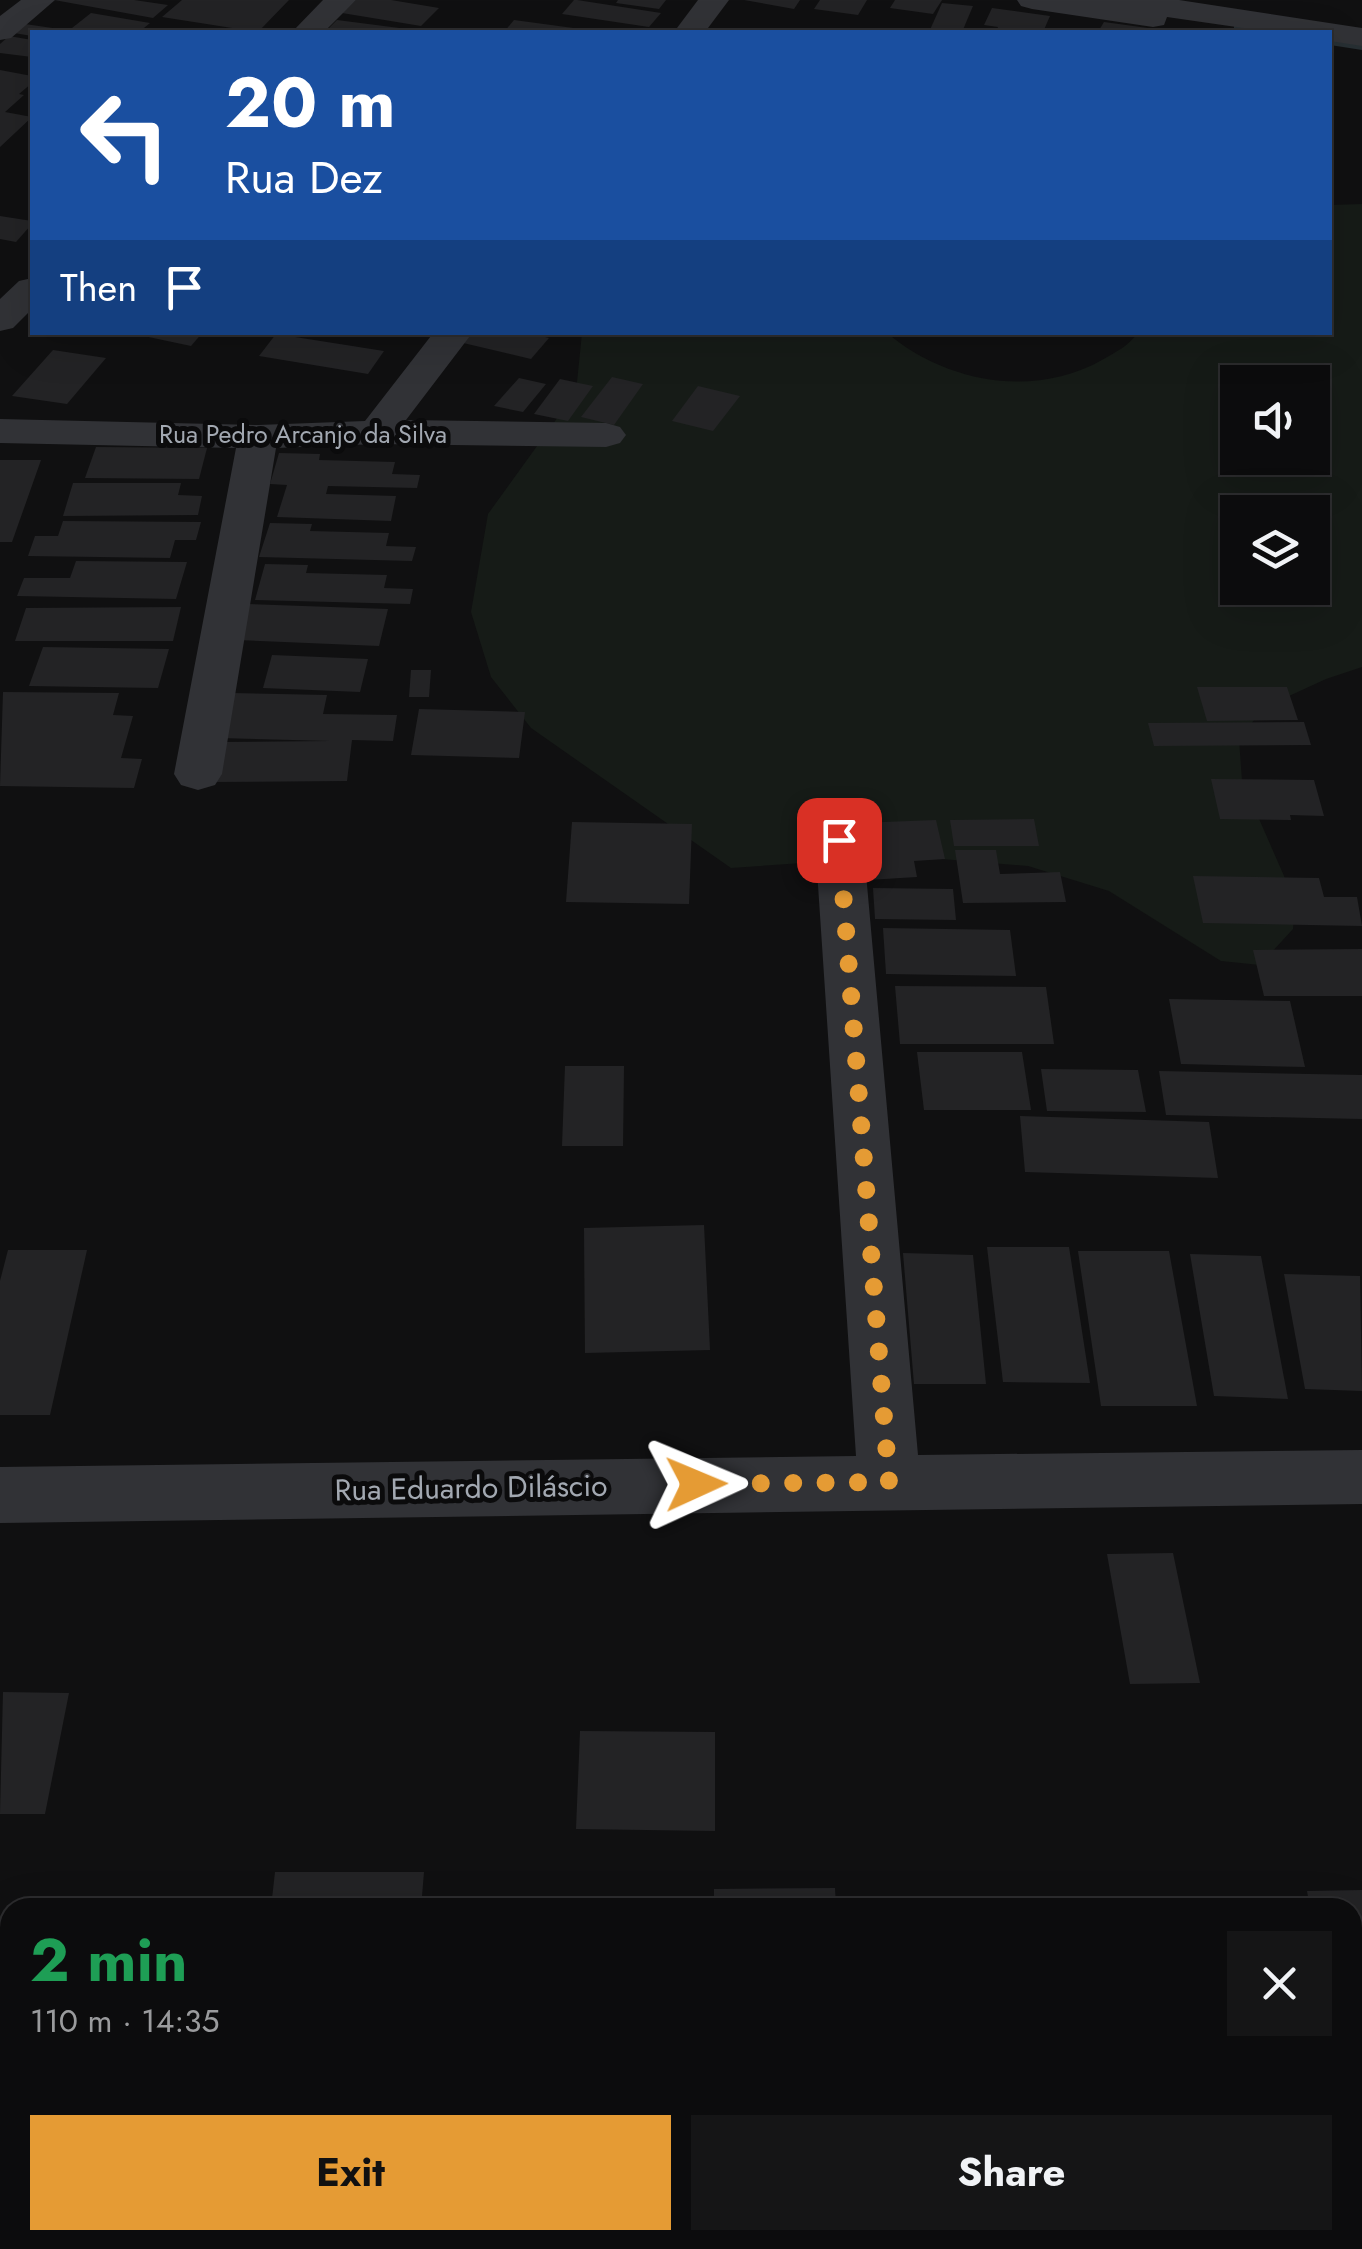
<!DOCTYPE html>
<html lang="en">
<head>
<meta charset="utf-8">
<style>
	:root { --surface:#0c0c0d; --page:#151516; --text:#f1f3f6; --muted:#9a9b9d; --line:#2c2c2e; --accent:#e59b34 }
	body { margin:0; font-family:Jost,sans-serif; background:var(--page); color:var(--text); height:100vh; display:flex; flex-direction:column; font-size:38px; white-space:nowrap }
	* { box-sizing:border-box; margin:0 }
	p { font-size:32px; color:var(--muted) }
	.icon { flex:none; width:55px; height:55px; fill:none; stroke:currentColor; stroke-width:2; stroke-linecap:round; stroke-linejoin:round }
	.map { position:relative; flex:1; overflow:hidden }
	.drawer { position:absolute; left:0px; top:1898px; width:1362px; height:352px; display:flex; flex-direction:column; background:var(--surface); border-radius:30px 30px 0 0; box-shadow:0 10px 40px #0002,0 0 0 2px var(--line) }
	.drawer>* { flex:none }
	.hud { position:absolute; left:30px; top:30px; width:1302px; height:305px; border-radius:0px; box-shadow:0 10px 40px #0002,0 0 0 2px var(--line); background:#1a4fa0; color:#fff; overflow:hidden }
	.fabs { position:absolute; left:1220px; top:365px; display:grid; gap:20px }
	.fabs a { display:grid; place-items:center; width:110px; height:110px; border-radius:0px; background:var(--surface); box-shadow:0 10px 40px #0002,0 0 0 2px var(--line); font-size:50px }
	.pin { position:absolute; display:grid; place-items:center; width:85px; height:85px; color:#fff; margin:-42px; border-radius:20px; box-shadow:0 5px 15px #0006 }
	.me { position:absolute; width:110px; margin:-55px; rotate:89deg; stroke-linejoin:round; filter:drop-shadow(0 0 8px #0008) }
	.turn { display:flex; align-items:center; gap:35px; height:210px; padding:0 30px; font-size:45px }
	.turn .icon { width:130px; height:130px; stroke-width:2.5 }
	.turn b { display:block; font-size:70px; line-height:85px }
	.then { display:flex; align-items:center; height:95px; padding:0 30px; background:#0003; gap:20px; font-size:38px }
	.round { display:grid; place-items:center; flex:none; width:105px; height:105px; border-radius:0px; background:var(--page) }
	.headline { display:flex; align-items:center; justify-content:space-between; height:170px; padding:0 30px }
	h1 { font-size:60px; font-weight:700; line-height:75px; color:#1e9e55 }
	.primary-button { display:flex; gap:20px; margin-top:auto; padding:20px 30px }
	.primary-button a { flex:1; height:115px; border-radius:0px; background:var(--accent); color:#111; font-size:40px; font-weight:700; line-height:115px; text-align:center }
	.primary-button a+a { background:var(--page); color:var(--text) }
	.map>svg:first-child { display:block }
	.green { fill:#161b17; fill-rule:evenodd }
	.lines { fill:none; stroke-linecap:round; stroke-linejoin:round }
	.stream { fill:#272f33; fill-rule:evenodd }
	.building { fill:#232325 }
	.minor { fill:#313236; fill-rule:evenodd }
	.route { stroke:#e59b34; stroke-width:18; stroke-dasharray:0 32.4 }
	.labels { text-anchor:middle; stroke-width:10; stroke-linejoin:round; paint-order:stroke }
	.far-street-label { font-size:25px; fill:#a2a8b1; stroke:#0b0b0c }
	.street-label { font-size:30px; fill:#a2a8b1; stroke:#0b0b0c }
</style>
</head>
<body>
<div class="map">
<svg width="1362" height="2249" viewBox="0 0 1362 2249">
	<rect width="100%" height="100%" fill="#101011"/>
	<path class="green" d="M 1362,204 L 1362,667 L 1326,679 L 1263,708 L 1239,740 L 1242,780 L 1295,901 L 1293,929 L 1260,965 L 1221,961 L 1109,891 L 1028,866 L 905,856 L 731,868 L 531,728 L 491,677 L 471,612 L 488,514 L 576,392 L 582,333 L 887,333 C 945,382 1033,399 1102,360 C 1116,352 1128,346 1138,333 L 1330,332 L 1330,205 ZM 1238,382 L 1312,382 L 1312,458 L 1238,458 ZM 1238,512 L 1312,512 L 1312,588 L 1238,588 Z"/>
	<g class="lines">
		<g class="stream">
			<polygon points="1237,24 1273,29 1278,32 1234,29 1234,25"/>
			<polygon points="1330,39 1362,44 1362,50 1330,45"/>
		</g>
	</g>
	<g class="building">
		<polygon points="54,0 134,0 168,5 153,18"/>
		<polygon points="182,0 289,0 258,32 162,17"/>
		<polygon points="356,0 391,0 439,8 421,26 342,13"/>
		<polygon points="574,0 577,0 661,13 649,27 562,14"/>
		<polygon points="618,0 666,0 659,9 616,3"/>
		<polygon points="744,0 800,0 794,9"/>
		<polygon points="820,0 867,0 858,15 814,9"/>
		<polygon points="895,0 942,0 933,14 890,8"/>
		<polygon points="942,3 973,6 962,32 929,32"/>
		<polygon points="992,8 1050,16 1043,32 996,32 998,27 984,25"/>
		<polygon points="91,13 150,23 139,32 67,32"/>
		<polygon points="337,20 407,29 403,32 325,32"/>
		<polygon points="514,20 588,30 588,32 504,32"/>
		<polygon points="1104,22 1155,29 1154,32 1098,32"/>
		<polygon points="25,24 66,30 66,32 32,32 32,36 14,33"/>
		<polygon points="9,36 32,40 32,57 0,53 0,44"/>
		<polygon points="0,70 32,76 32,83 19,94 24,95 5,112 32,117 0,147"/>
		<polygon points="0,216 32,221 32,224 16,242 0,239"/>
		<polygon points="125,332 203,332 191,346"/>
		<polygon points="468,332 525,332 549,338 531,359 459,342"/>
		<polygon points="276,334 384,351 368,374 259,356"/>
		<polygon points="53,350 106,358 67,404 12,396"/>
		<polygon points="612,377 643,384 614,425 581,417"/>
		<polygon points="519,378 546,384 523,412 494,406"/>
		<polygon points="560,379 593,386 568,421 534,414"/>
		<polygon points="698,386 740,396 713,431 672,421"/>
		<polygon points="96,447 207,448 199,479 85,478"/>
		<polygon points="279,453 320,454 319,460 395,462 392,474 420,475 417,488 328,486 326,494 396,496 391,521 277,517 287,485 270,484"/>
		<polygon points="0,460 41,460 12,542 0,542"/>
		<polygon points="73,483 181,483 178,495 202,496 198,515 63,516"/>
		<polygon points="63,521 201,522 196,540 175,540 170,558 28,556 35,536 58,536"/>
		<polygon points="270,523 312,524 310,531 389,533 386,546 416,547 412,561 259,557"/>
		<polygon points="76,561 187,562 176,599 17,596 24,578 70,578"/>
		<polygon points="265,564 308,565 306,573 387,575 384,588 413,589 410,604 255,600"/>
		<polygon points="248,604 388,609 379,646 237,640"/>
		<polygon points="181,607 173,641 15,641 26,608"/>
		<polygon points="43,647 169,649 158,688 29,686"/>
		<polygon points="272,655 368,659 360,692 263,688"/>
		<polygon points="411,670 431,670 429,697 409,697"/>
		<polygon points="1197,687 1287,687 1298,720 1207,721"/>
		<polygon points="3,692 119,693 113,715 133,716 121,758 142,759 134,788 0,786"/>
		<polygon points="231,693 327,695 323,714 397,715 393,741 352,740 347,781 210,782 218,742 330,741 219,738"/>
		<polygon points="419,709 525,712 519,758 411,755"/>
		<polygon points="1304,722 1311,745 1154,746 1148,723"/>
		<polygon points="1211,779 1314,780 1324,816 1290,815 1291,820 1220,819"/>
		<polygon points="1034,819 1039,846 954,846 950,820"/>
		<polygon points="936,820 945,859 914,861 917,877 868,880 858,823"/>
		<polygon points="572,822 692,824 689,904 566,902"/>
		<polygon points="955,850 996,850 1000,874 1060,872 1066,902 963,903"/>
		<polygon points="1193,876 1319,878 1324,897 1357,897 1362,926 1203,923"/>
		<polygon points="873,888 953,889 956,920 875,919"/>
		<polygon points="883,928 1010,930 1016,976 886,974"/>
		<polygon points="1362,949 1362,996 1264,996 1253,950"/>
		<polygon points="895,986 1046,987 1054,1044 900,1044"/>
		<polygon points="1169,999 1290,1001 1305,1067 1181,1064"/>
		<polygon points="917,1052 1022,1052 1031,1110 924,1110"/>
		<polygon points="565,1066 624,1066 623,1146 562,1146"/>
		<polygon points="1041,1069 1138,1070 1146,1112 1047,1111"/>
		<polygon points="1159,1071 1362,1075 1362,1119 1166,1115"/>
		<polygon points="1020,1116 1209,1122 1218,1178 1025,1172"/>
		<polygon points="704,1225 710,1350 585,1353 584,1228"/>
		<polygon points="987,1247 1069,1247 1090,1383 1003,1382"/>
		<polygon points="8,1250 87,1250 50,1415 0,1415 0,1281"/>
		<polygon points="1078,1251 1169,1251 1197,1406 1101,1406"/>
		<polygon points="903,1253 973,1255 986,1384 914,1384"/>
		<polygon points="1190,1254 1261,1256 1288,1399 1214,1396"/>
		<polygon points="1284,1274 1360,1276 1362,1391 1305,1389"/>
		<polygon points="1173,1553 1200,1683 1130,1684 1107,1554"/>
		<polygon points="3,1692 69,1693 45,1814 0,1814"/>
		<polygon points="580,1731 715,1732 715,1831 576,1829"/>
		<polygon points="275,1872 424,1872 421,1908 271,1908"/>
		<polygon points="835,1888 836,1908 714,1908 714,1889"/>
		<polygon points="1362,1890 1362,2157 1360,2157 1352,2119 1352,1908 1310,1908 1307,1891"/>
	</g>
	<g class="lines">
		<g class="minor">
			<polygon points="21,0 55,0 11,38 0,40 0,16"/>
			<polygon points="323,0 356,0 324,32 292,32"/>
			<polygon points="698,0 729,0 705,32 674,32"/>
			<polygon points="1017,0 1179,0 1362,28 1362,46 1330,41 1330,32 1271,32 1167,17 1164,25 1153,27 1032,9 1021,6"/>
			<polygon points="32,278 32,309 13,328 0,331 0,299 19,281"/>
			<polygon points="434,332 473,332 406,420 606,423 620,427 626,435 620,443 606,447 377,444 276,448 222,774 215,785 198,790 181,785 174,774 236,448 0,443 0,419 258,425 365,421"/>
			<polygon points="839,823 856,828 863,840 918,1455 1362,1450 1362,1504 0,1523 0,1467 856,1456 815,840 822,828"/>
		</g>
	</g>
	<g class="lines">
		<polyline class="route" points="696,1484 889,1482 839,840"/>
	</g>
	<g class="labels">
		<g class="far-street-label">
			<text x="303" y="443">Rua Pedro Arcanjo da Silva</text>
		</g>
		<g class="street-label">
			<text transform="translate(471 1488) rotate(-1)" y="10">Rua Eduardo Diláscio</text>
		</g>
	</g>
</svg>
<div class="fabs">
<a><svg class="icon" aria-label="sound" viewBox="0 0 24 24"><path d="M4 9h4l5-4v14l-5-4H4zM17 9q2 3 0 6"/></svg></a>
<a><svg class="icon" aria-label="layers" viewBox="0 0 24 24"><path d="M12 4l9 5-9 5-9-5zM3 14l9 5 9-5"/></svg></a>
</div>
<div class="pin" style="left:839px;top:840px;background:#d93025"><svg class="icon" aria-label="arrive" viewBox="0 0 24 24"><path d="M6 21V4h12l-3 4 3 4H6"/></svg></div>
<svg class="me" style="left:696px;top:1484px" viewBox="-20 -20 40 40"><path d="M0-17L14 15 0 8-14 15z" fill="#e59b34" stroke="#fff" stroke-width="4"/></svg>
<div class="hud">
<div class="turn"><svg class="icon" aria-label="left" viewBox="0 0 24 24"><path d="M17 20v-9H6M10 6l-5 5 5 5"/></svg><div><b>20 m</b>Rua Dez</div></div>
<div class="then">Then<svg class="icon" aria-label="arrive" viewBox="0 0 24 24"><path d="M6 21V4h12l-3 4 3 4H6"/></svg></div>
</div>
<section class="drawer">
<div class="headline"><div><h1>2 min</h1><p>110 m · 14:35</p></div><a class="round"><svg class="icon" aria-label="close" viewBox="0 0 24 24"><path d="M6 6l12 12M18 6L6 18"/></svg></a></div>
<div class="primary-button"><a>Exit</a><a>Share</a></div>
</section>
</div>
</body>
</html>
